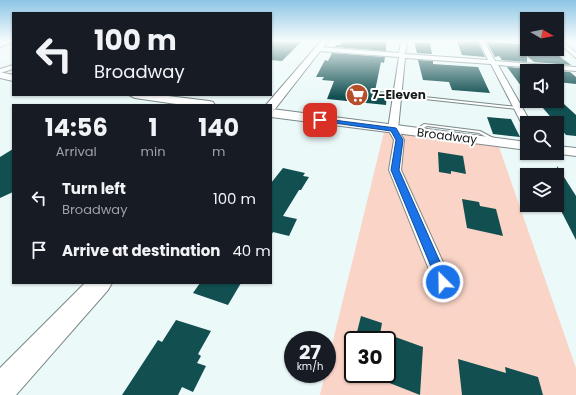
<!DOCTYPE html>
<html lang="en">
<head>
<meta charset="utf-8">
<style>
	:root { --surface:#171b24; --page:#20242c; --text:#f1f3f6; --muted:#9ea1a6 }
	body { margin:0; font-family:Poppins,sans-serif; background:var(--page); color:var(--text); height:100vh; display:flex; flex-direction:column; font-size:15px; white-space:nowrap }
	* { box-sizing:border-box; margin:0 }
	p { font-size:13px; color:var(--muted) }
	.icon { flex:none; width:22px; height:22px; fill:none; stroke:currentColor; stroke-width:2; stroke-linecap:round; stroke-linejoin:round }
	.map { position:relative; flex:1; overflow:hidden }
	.drawer { position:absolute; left:12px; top:104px; width:260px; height:180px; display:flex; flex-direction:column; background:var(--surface); border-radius:0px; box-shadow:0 1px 3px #0004 }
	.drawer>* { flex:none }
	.banner { position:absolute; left:12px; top:12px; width:260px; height:84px; border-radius:0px; box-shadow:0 1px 3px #0004; background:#171b24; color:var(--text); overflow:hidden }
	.needle { width:26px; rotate:99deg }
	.controls { position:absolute; left:520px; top:12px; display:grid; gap:8px }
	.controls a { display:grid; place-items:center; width:44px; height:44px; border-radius:0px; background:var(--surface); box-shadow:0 1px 3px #0004; font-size:20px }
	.speed { position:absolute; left:284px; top:331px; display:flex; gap:8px; font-size:20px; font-weight:700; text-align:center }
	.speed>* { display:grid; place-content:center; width:52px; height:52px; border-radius:50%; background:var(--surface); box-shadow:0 1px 3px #0004; line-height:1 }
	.speed small { font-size:10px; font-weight:400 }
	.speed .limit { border:2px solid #111; border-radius:6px; background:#fff; color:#111 }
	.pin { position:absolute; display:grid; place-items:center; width:34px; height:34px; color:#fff; margin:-17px; border-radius:8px; box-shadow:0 2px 6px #0006 }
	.me { position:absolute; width:44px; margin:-22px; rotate:337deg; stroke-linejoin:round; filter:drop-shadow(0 0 3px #0008) }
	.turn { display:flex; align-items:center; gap:14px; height:84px; padding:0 16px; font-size:18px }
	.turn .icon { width:52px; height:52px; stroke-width:2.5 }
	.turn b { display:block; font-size:28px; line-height:34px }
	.eta { display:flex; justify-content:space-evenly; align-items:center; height:68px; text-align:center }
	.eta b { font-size:24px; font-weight:700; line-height:28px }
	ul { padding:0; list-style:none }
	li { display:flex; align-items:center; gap:12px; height:52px; padding:0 16px }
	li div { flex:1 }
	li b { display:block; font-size:15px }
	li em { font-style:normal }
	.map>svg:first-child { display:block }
	.green { fill:#fad4c7; fill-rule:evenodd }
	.building { fill:#114f51 }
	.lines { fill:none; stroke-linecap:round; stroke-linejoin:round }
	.lane-casing { stroke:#7d8989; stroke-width:2 }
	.street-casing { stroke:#7d8989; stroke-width:2 }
	.secondary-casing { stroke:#7d8989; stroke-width:2 }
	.lane { fill:#fff; fill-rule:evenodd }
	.street { fill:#fff; fill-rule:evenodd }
	.secondary { fill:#fff; fill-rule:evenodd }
	.route { fill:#1a73e8; stroke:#114b97 }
	.labels { text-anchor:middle; stroke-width:4; stroke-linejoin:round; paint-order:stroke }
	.far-poi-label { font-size:12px; font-weight:bold; fill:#161b1b; stroke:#fff; text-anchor:start }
	.far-street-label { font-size:12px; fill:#161b1b; stroke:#fff }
</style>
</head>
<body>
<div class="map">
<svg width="576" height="395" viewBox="0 0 576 395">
	<rect width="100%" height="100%" fill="#ecf9f9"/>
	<path class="green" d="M 384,132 L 499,147 L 576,368 L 576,395 L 320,395 L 325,374 L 327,374 L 327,365 ZM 353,340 L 387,340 L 387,374 L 353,374 Z"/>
	<g class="building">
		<polygon points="271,41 302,41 282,61 271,60"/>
		<polygon points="352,41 386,41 386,51 335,47 336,45 340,45 342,42"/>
		<polygon points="457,41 478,41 485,57 462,55"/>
		<polygon points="486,41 527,45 527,49 551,50 571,65 534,62 527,56 527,62 502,60 499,56 495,57"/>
		<polygon points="414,42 430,43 432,54 417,53"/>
		<polygon points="332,53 385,57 384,63 381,62 375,91 387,92 386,105 327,99 334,81 322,80 324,77 316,77 325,60 328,61"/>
		<polygon points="418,60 433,61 433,64 478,67 490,93 452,90 449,82 423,80"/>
		<polygon points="507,67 527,69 527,94"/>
		<polygon points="557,71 570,72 576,77 576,84 557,82"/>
		<polygon points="537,101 564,104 576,115 576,136 566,135"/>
		<polygon points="487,117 511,119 520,137 493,134"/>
		<polygon points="13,149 13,192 0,198 0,157"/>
		<polygon points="438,152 463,156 466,174 451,171 451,174 439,172"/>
		<polygon points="557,166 576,196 576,240 557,203"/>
		<polygon points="283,168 305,173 303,176 309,177 301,190 299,190 283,216 297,219 289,236 273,232 271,236 271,183"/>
		<polygon points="462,199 479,202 480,206 496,209 503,236 467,228"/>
		<polygon points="200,283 241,283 228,305 193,293"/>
		<polygon points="361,316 382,323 379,340 355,340"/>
		<polygon points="176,320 211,331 198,354 201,356 197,363 206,366 193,392 182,387 178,395 122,395 158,340 162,342"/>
		<polygon points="387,334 423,347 420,395 387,382"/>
		<polygon points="458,359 506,373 505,367 538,377 543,395 462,395"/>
	</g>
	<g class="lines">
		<g class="lane-casing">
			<g id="lane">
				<polygon points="396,94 518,107 520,108 518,109 397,96 395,95"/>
				<polygon points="424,124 480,131 497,140 497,141 493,141 479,133 427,126 416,133 412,133 412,132"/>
			</g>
		</g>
		<g class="street-casing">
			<g id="street">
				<polygon points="5,41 13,41 13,42 0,47 0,43"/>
				<polygon points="401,41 407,41 405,54 488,60 479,41 484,41 495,61 576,67 576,71 498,65 531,123 527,123 527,127 522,124 491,64 405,58 398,129 404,140 401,170 452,282 449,287 443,289 437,287 434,282 389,170 394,140 388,129 399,57 319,51 316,49 319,47 399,53"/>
				<polygon points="557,41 563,41 576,53 576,58"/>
				<polygon points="13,65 13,69 0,73 0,69"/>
			</g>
		</g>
		<g class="secondary-casing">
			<g id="secondary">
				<polygon points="321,41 328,41 275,109 272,109 527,142 527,150 271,117 271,105 266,105"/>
				<polygon points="0,72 13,75 13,81 0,78"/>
				<polygon points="129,95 160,95 209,101 213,102 215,105 183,105 135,98"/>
				<polygon points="557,146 576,148 576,156 552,153 557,153"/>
				<polygon points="85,283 112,283 108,290 16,395 0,395 0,368"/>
			</g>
		</g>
		<use href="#lane" class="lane"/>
		<use href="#street" class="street"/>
		<use href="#secondary" class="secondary"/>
	</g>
	<linearGradient id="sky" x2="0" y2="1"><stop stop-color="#8dc5e5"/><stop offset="0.42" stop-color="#f6fcfc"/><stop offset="1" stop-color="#f6fcfc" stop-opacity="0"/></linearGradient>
	<rect width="576" height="97" fill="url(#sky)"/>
	<polygon class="route" points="318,118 396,128 403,140 399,170 449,282 447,286 443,287 439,286 391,170 396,140 391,131 320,121 317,120"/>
	<defs>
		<g id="supermarket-disc" transform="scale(1.15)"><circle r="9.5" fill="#b64e2a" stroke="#fff"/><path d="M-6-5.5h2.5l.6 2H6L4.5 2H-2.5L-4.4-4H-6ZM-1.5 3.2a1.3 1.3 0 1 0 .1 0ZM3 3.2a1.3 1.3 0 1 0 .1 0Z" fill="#fff"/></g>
	</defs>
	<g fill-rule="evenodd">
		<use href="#supermarket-disc" x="357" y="95"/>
	</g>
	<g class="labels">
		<g class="far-poi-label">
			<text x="372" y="99">7-Eleven</text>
		</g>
		<g class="far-street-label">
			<text transform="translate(447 136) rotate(7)" y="4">Broadway</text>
		</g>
	</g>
</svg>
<div class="controls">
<a><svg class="needle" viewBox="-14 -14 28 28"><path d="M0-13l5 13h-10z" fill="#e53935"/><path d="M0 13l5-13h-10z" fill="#9ea1a6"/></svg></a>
<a><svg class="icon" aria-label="sound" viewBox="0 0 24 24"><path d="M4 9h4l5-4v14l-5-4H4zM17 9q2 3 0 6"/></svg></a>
<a><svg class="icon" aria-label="search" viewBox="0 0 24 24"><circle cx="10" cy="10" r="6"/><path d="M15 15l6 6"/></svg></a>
<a><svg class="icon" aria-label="layers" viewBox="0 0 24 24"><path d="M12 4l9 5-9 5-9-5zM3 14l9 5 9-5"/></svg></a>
</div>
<div class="speed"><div>27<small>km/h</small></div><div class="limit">30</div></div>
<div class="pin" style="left:320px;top:120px;background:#d93025"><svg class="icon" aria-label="arrive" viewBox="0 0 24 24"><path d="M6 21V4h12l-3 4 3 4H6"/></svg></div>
<svg class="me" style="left:443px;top:282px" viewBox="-20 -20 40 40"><circle r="17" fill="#1a73e8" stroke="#fff" stroke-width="3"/><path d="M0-11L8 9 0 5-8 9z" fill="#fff"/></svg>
<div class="banner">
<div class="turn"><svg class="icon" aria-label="left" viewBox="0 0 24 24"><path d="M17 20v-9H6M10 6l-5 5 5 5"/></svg><div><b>100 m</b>Broadway</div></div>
</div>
<section class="drawer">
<div class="eta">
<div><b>14:56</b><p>Arrival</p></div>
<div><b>1</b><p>min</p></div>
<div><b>140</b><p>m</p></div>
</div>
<ul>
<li><svg class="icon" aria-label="left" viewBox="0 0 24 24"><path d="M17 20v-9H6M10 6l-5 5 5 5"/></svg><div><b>Turn left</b><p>Broadway</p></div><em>100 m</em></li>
<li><svg class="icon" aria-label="arrive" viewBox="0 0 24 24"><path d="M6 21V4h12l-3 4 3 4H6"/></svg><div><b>Arrive at destination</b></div><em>40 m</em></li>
</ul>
</section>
</div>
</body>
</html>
